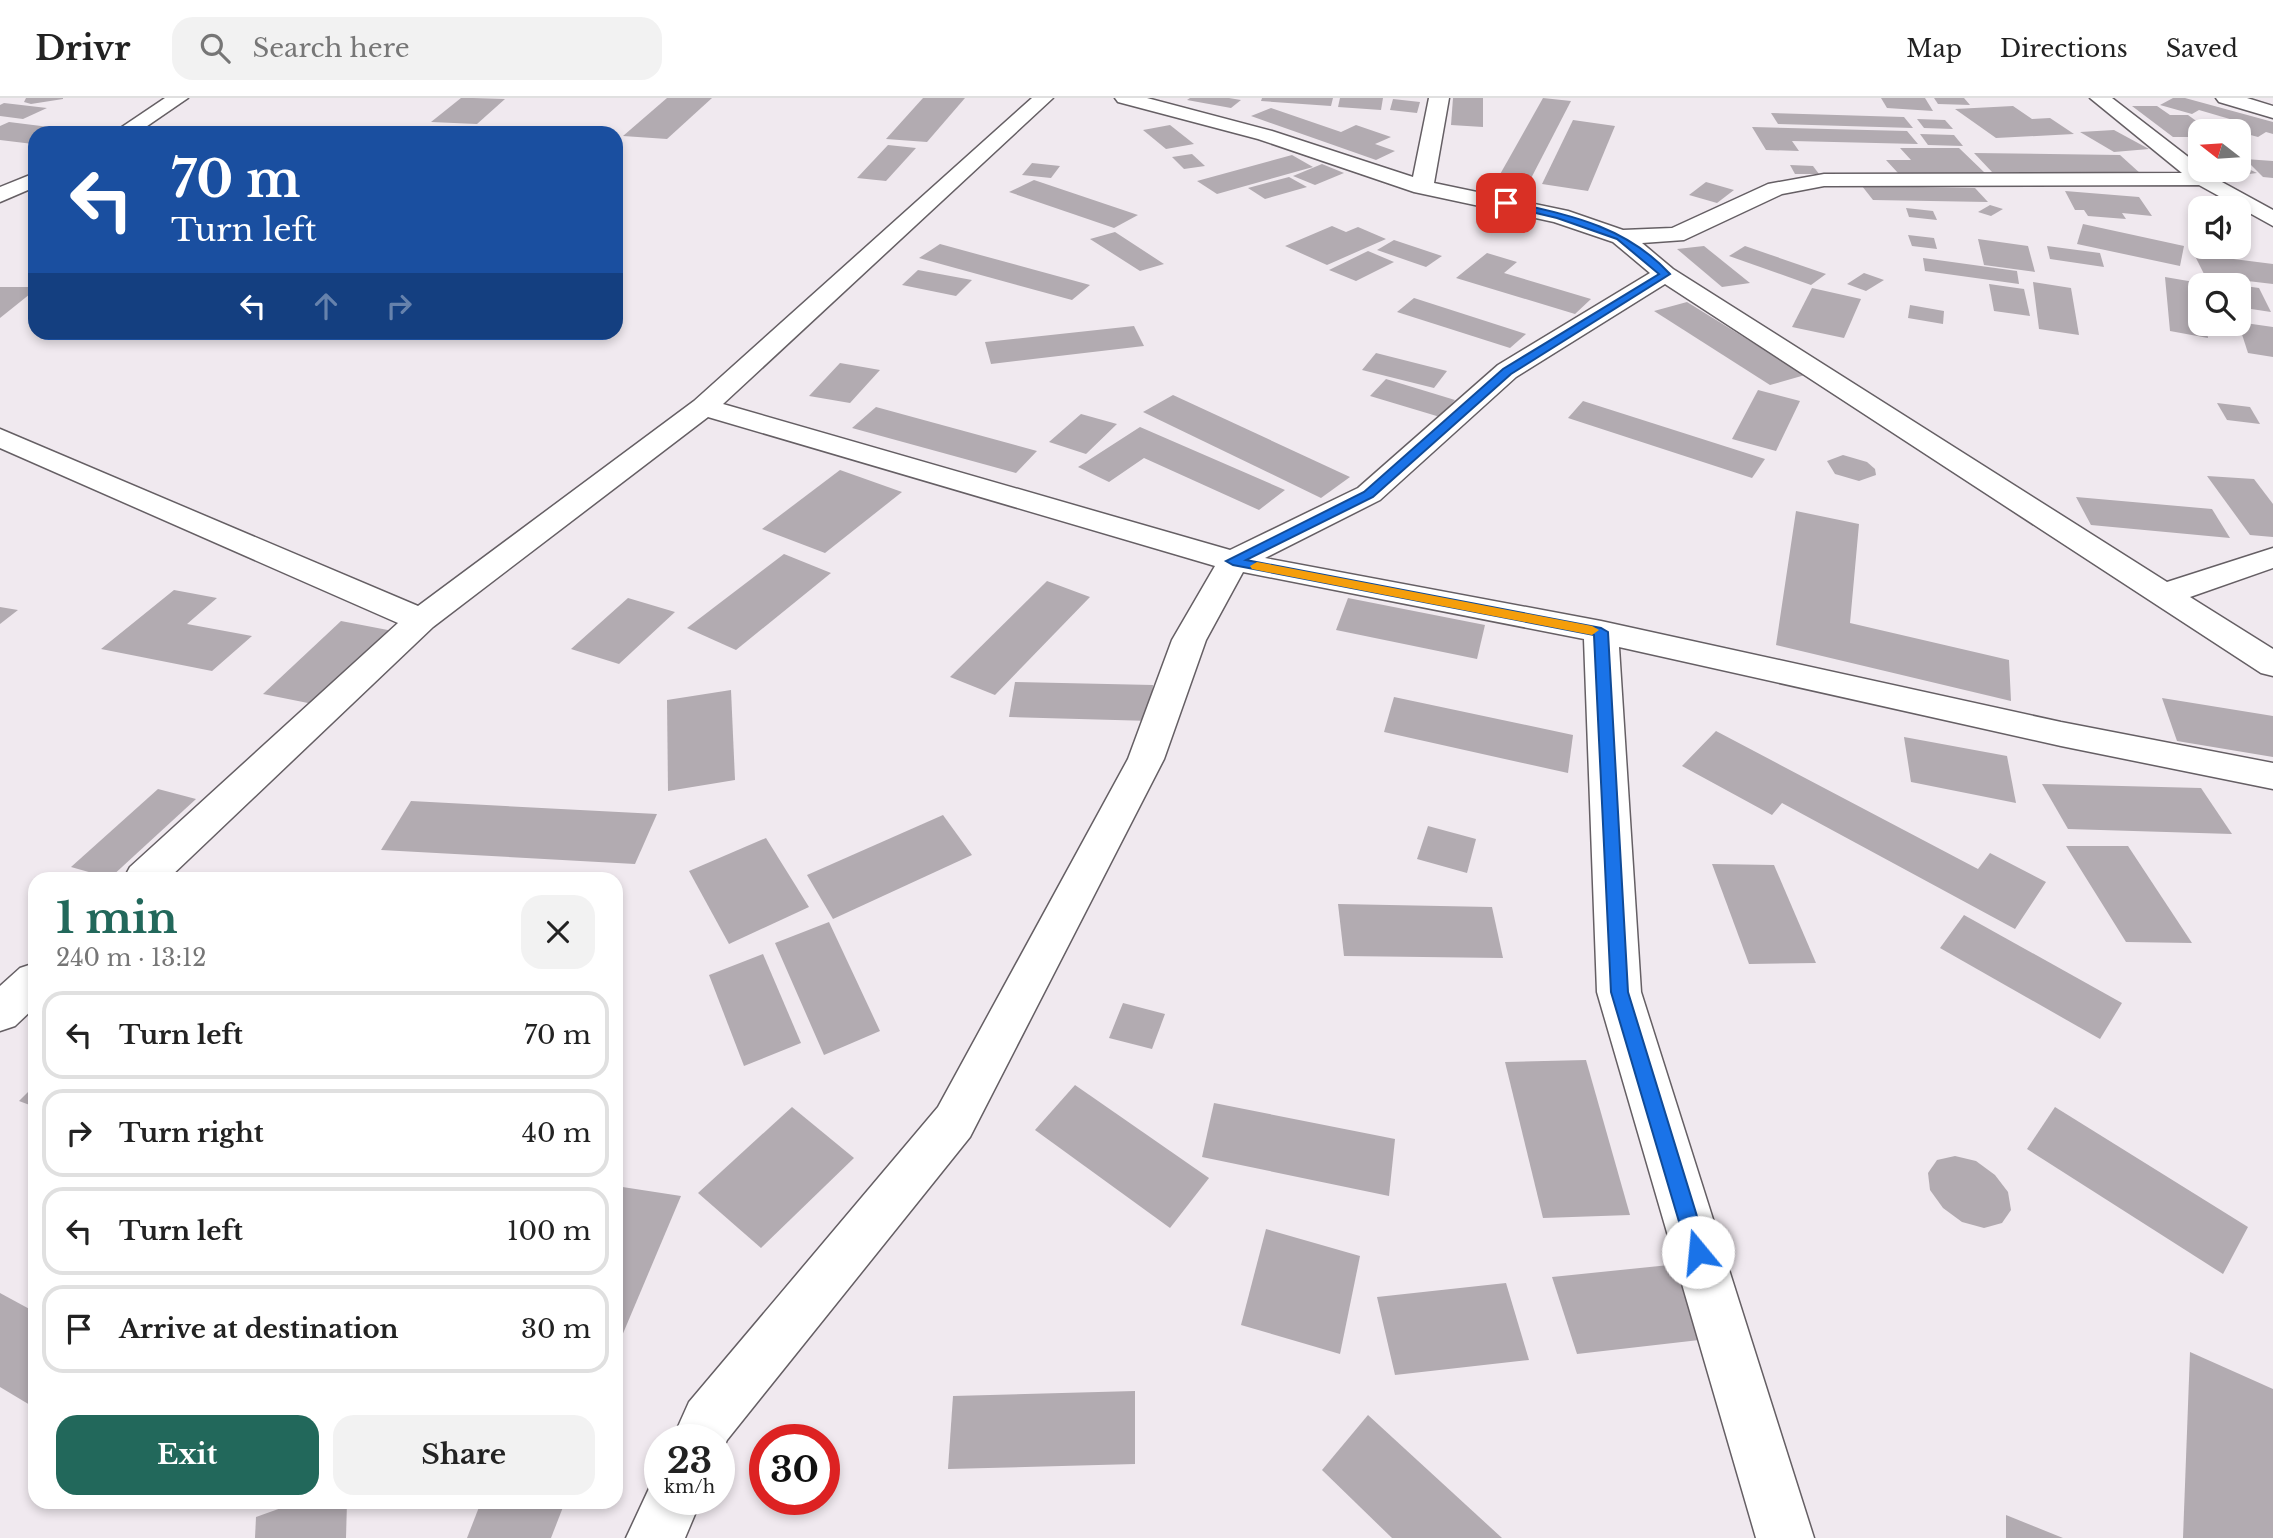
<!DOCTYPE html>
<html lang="en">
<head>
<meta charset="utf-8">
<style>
	:root { --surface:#fff; --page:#f2f2f2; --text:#222; --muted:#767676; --line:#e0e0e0; --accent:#22685b }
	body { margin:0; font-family:"Libre Baskerville",serif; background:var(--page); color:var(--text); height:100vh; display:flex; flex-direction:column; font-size:26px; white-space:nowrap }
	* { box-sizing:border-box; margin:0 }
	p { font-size:23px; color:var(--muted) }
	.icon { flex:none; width:38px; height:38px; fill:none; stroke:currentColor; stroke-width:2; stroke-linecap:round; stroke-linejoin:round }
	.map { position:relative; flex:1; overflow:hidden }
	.details { position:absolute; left:28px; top:774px; width:595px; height:637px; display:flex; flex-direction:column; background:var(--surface); border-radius:21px; box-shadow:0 4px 10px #0003 }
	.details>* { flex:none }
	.hud { position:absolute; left:28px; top:28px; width:595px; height:214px; border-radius:21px; box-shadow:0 4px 10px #0003; background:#1a4fa0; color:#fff; overflow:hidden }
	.needle { width:46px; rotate:287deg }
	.controls { position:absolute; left:2188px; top:21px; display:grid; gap:14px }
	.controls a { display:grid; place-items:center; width:63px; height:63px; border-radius:14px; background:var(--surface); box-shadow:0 4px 10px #0003; font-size:35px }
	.speed { position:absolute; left:644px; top:1326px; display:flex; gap:14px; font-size:35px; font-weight:700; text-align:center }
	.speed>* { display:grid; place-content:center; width:91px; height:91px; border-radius:50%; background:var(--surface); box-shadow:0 4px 10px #0003; line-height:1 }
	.speed small { font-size:18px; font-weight:400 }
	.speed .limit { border:10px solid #d22; background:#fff; color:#111 }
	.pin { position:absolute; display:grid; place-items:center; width:60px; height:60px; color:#fff; margin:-30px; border-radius:14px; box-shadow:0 4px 10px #0006 }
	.me { position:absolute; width:77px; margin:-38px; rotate:343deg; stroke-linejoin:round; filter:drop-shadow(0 0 5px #0008) }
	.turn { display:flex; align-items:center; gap:24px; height:147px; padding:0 28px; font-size:32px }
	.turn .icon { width:91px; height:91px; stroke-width:2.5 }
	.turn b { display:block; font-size:49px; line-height:60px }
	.lanes { display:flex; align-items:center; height:66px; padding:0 28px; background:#0003; justify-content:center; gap:35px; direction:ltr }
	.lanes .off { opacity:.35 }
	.round { display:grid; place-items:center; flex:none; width:74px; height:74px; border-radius:21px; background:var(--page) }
	.overview { display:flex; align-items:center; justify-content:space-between; height:119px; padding:0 28px }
	h1 { font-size:42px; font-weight:700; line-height:52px; color:var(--accent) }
	.primary-button { display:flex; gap:14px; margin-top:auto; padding:14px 28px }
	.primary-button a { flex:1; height:80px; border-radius:21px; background:var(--accent); color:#fff; font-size:28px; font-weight:700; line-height:80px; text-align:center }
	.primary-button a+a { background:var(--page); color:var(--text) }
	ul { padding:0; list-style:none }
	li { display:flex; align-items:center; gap:21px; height:88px; margin:0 14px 10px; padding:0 14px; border:4px solid var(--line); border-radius:21px }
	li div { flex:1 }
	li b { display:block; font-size:26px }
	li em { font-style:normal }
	header { display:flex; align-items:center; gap:42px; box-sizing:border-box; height:98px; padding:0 35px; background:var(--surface); border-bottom:2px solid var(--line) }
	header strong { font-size:33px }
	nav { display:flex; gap:38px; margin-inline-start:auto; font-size:24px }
	.search { width:490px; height:63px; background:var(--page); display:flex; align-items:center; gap:18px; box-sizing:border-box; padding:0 24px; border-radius:21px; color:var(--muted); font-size:26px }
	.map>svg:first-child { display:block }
	.building { fill:#b2abb1 }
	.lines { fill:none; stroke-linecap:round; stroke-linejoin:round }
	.minor-casing { stroke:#655f64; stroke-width:3 }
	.minor { fill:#fff; fill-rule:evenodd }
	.route { fill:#1a73e8; stroke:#114b97; stroke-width:2 }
	.slow { fill:#f59e0b }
</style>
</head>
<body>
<header>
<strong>Drivr</strong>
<div class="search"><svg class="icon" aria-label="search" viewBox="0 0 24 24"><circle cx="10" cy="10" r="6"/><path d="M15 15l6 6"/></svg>Search here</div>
<nav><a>Map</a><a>Directions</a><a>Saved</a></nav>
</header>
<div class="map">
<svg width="2273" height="1440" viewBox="0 0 2273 1440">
	<rect width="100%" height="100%" fill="#f0e9ef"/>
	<g class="building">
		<polygon points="26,0 63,0 63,1 31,6 24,4"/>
		<polygon points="461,0 473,0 505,1 477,26 431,24"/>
		<polygon points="667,0 712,0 667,41 623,38"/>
		<polygon points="923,0 965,0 927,44 886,41"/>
		<polygon points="1190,0 1229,0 1241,2 1231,10 1187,2"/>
		<polygon points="1262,0 1333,0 1331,8 1261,3"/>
		<polygon points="1340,0 1383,0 1381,12 1338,9"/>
		<polygon points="1453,0 1483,0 1483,29 1451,27"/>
		<polygon points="1543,0 1571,3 1525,92 1494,87"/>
		<polygon points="1881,0 1925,0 1933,13 1887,10"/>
		<polygon points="1934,0 1964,0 1970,7 1938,6"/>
		<polygon points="2173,0 2185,0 2273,24 2273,36 2266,34 2258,39 2228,31 2240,24 2199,12 2192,16 2160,7"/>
		<polygon points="1393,1 1420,4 1417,15 1390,12"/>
		<polygon points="4,5 47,10 23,21 0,18 0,7"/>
		<polygon points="2013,8 2032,21 2050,20 2074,36 1996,40 1955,11"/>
		<polygon points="2132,8 2157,8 2170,17 2188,17 2210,33 2200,33 2200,39 2173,39"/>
		<polygon points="1271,10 1341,34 1356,27 1391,39 1375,46 1395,53 1376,62 1251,18"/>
		<polygon points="1771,15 1904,19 1913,30 1778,26"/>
		<polygon points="1917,21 1945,22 1953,31 1924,30"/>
		<polygon points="1573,22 1615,28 1588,93 1542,86"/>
		<polygon points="9,24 65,31 58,35 35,35 33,46 0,42 0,28"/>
		<polygon points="1170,27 1194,46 1166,51 1143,32"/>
		<polygon points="1752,29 1907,33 1918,46 1792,43 1799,53 1766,52"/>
		<polygon points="2114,32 2149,51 2114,54 2080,34"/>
		<polygon points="1920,36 1954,37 1963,48 1928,47"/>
		<polygon points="888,47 916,50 886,83 857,80"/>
		<polygon points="1900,50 1959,50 1985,75 1898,75 1886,62 1911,62"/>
		<polygon points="1974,55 2120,57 2141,76 1992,74"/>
		<polygon points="1192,56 1205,68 1184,71 1172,59"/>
		<polygon points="1292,57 1313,69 1217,96 1197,83"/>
		<polygon points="2245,61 2273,63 2273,80 2263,79"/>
		<polygon points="1032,65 1060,68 1051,80 1022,77"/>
		<polygon points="1322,66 1344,75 1315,87 1293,78"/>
		<polygon points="2238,66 2257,75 2241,77 2230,72 2238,72"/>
		<polygon points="1790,67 1813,68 1819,76 1795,76"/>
		<polygon points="1289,79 1307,89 1265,101 1248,90"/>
		<polygon points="1034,82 1138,117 1114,130 1009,94"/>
		<polygon points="1706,84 1734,92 1717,105 1689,97"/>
		<polygon points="1862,88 1975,90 1988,104 1873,102"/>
		<polygon points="2065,93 2139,99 2152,118 2122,115 2126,121 2088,118 2084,112 2075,112"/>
		<polygon points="1990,107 2003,111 1991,118 1978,114"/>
		<polygon points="1906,110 1933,113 1937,122 1909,119"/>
		<polygon points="2083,126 2184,148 2180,168 2077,146"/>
		<polygon points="1332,128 1346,134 1358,129 1386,141 1327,167 1285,148"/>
		<polygon points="1115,134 1164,166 1140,173 1090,141"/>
		<polygon points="1908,137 1934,140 1937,151 1912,148"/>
		<polygon points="1978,141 2028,148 2035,174 1984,167"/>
		<polygon points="1394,142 1442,158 1426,169 1377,152"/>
		<polygon points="940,146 1090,187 1072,202 919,160"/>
		<polygon points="1704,148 1750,185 1722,189 1677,151"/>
		<polygon points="1745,148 1826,176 1811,187 1729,158"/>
		<polygon points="2047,148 2100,155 2104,169 2050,161"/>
		<polygon points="1368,153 1394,164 1356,183 1329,172"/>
		<polygon points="1487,155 1517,164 1504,175 1591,201 1575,216 1456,180"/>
		<polygon points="2194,156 2273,166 2273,186 2205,178"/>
		<polygon points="1923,160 2017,173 2019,186 1925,173"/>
		<polygon points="918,172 972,182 956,198 902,187"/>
		<polygon points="1864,175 1884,182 1866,193 1847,186"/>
		<polygon points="2165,179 2200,185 2200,226 2206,226 2208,240 2170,233"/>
		<polygon points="2033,184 2071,190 2079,237 2039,231"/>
		<polygon points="1989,186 2024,191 2030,218 1994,213"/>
		<polygon points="2238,187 2259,190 2271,214 2238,209"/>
		<polygon points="0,189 35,189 35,192 0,220"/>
		<polygon points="1812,190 1861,201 1844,240 1792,229"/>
		<polygon points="1414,200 1526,236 1510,250 1397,214"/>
		<polygon points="1687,204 1805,277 1770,287 1654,213"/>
		<polygon points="1910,207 1944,213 1943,226 1908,220"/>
		<polygon points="2238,224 2273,229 2273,259 2248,255"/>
		<polygon points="1134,228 1144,248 991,266 985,244"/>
		<polygon points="1376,255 1447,273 1434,290 1362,272"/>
		<polygon points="840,265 880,272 850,305 809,298"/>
		<polygon points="1386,281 1455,302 1440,319 1370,298"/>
		<polygon points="1758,292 1800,303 1776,353 1732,341"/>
		<polygon points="1173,297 1350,379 1321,400 1143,314"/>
		<polygon points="1583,303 1765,361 1752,380 1568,320"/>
		<polygon points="2217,305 2250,309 2260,326 2227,322"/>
		<polygon points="876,309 1037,353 1016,375 852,330"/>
		<polygon points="1081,316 1117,326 1086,356 1049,344"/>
		<polygon points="1140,329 1285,392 1259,412 1144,360 1109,384 1078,369"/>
		<polygon points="1843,357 1867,364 1875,371 1876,377 1859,383 1835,376 1827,363"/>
		<polygon points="840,372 902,394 825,455 762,431"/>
		<polygon points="2207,378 2254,381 2273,406 2273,439 2250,437"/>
		<polygon points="2076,399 2212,411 2230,440 2091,427"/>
		<polygon points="1796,413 1859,426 1850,525 2009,562 2011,603 1776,547"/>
		<polygon points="784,456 831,475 736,552 687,530"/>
		<polygon points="1047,483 1090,499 995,597 950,579"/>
		<polygon points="174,492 217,500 187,526 252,538 212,573 101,551"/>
		<polygon points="628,500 675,514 619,566 571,551"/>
		<polygon points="1348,500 1485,527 1477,561 1336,532"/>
		<polygon points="0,509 18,512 0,526"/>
		<polygon points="341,523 393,533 318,607 263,596"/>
		<polygon points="1015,584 1153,587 1151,623 1009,619"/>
		<polygon points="731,592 735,682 668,693 667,602"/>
		<polygon points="1394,599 1573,637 1568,675 1384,634"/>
		<polygon points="2162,600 2273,618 2273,659 2177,643"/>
		<polygon points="1716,633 1978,771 1990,755 2046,784 2015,831 1782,705 1772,717 1682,668"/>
		<polygon points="1904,639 2007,658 2016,705 1911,684"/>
		<polygon points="2042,686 2201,690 2232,736 2068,731"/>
		<polygon points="158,691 196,701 110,780 71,769"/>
		<polygon points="411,703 657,716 635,766 381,752"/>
		<polygon points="943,717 972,757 833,821 807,777"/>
		<polygon points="1428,728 1476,741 1467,775 1417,761"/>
		<polygon points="766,740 809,809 729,846 689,773"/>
		<polygon points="2066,748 2128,748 2192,845 2126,844"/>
		<polygon points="1712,766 1774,767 1816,865 1749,866"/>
		<polygon points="1338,806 1492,809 1503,860 1344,858"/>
		<polygon points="1964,817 2122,905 2100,941 1940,850"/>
		<polygon points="829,824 880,933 824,957 775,845"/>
		<polygon points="763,856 801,945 744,968 709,877"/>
		<polygon points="1123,905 1165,916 1152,951 1109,940"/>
		<polygon points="1586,962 1630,1117 1543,1120 1505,964"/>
		<polygon points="35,987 35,1009 19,1003"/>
		<polygon points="1075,987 1209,1080 1170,1130 1035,1032"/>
		<polygon points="1214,1005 1395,1041 1389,1098 1202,1059"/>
		<polygon points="792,1009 854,1060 761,1150 698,1095"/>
		<polygon points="2055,1009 2248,1129 2223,1176 2027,1051"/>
		<polygon points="1955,1058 1976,1063 1995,1077 2008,1094 2011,1112 2002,1125 1984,1130 1962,1124 1943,1110 1930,1092 1928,1075 1937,1062"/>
		<polygon points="616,1088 681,1098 619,1245 616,1245"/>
		<polygon points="1266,1131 1360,1158 1340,1256 1241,1227"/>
		<polygon points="1679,1166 1708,1241 1577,1256 1552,1179"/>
		<polygon points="1506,1185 1529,1262 1395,1277 1377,1199"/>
		<polygon points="0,1195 35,1214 35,1310 0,1289"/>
		<polygon points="2190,1254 2273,1291 2273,1440 2183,1440"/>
		<polygon points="1135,1293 1135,1366 948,1371 953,1298"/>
		<polygon points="1368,1317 1502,1440 1392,1440 1322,1372"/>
		<polygon points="298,1404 347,1404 346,1440 255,1440 256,1419"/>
		<polygon points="481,1404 565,1404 551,1440 467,1440"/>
		<polygon points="2006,1417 2063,1440 2006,1440"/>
	</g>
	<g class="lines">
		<g class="minor-casing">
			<g id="minor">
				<polygon points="165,0 188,0 137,35 113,35"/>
				<polygon points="1032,0 1053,0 723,306 1230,452 1358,390 1498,267 1650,175 1613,144 1554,124 1414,94 1258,41 1118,4 1115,0 1147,0 1272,33 1413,79 1429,0 1449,0 1434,85 1568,113 1623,132 1672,130 1768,86 1824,76 2182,75 2090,0 2112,0 2200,68 2200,72 2273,112 2273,128 2199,87 1824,88 1782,96 1684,142 1642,145 1673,171 2167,484 2273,450 2273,470 2190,499 2273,551 2273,578 2261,575 1665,186 1516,279 1380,402 1265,460 1601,523 2061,624 2273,665 2273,691 2061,648 1619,549 1641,894 1814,1440 1756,1440 1597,894 1584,541 1243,474 1206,542 1164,661 970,1039 727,1342 719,1360 719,1342 672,1342 689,1304 938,1009 1128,661 1172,542 1215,468 708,319 433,529 169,780 124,780 130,769 398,525 0,350 0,331 418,508 694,303"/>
				<polygon points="2216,0 2247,0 2273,8 2273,20 2219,4"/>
				<polygon points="35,75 35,89 0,104 0,89"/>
				<polygon points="35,865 35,909 15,928 0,933 0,888 20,870"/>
				<polygon points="660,1379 660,1402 701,1402 685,1440 626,1440 653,1382"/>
			</g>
		</g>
		<use href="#minor" class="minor"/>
	</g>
	<path class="route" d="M 1506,103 C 1568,117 1625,127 1670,176 L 1511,276 L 1373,399 L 1246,462 L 1601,530 L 1608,534 L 1628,894 L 1708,1154 L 1705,1161 L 1698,1164 L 1691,1161 L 1688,1154 L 1611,894 L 1594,537 L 1233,467 L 1226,463 L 1364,394 L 1503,271 L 1659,176 L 1617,141 L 1557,120 L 1502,107 Z"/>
	<polygon class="slow" points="1257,464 1592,528 1599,532 1592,537 1252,471 1250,468"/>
</svg>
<div class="controls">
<a><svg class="needle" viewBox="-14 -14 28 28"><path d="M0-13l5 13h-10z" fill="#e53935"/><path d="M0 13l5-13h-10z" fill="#767676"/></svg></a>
<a><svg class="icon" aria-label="sound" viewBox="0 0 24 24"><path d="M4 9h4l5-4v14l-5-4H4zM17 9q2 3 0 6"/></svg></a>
<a><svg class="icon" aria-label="search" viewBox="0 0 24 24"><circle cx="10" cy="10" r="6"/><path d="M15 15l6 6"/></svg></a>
</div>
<div class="speed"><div>23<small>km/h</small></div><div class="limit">30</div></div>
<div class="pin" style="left:1506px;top:105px;background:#d93025"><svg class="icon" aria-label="arrive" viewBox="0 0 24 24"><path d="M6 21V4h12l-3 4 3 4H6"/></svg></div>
<svg class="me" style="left:1698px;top:1154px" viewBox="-20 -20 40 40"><circle r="19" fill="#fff"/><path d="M0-13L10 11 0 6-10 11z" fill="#1a73e8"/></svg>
<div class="hud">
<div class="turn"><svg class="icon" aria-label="left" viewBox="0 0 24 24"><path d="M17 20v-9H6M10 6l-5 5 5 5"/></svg><div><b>70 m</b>Turn left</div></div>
<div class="lanes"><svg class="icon" aria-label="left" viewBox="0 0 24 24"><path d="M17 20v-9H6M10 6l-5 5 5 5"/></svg><svg class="icon off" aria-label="ahead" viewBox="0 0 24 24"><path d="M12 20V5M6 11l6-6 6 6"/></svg><svg class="icon off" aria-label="right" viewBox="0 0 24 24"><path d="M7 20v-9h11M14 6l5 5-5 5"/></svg></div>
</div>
<section class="details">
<div class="overview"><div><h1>1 min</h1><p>240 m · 13:12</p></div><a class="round"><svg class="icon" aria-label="close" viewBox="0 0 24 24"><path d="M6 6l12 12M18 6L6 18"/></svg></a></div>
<ul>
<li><svg class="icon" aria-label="left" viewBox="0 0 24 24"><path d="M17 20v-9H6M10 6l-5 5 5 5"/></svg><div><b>Turn left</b></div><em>70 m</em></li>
<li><svg class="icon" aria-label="right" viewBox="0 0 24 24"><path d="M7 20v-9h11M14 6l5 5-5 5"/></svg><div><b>Turn right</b></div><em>40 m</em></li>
<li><svg class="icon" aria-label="left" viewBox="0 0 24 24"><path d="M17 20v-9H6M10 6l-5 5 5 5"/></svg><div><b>Turn left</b></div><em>100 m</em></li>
<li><svg class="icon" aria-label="arrive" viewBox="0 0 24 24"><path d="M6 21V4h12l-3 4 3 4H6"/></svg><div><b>Arrive at destination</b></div><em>30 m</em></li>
</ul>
<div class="primary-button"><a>Exit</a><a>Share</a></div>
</section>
</div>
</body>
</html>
